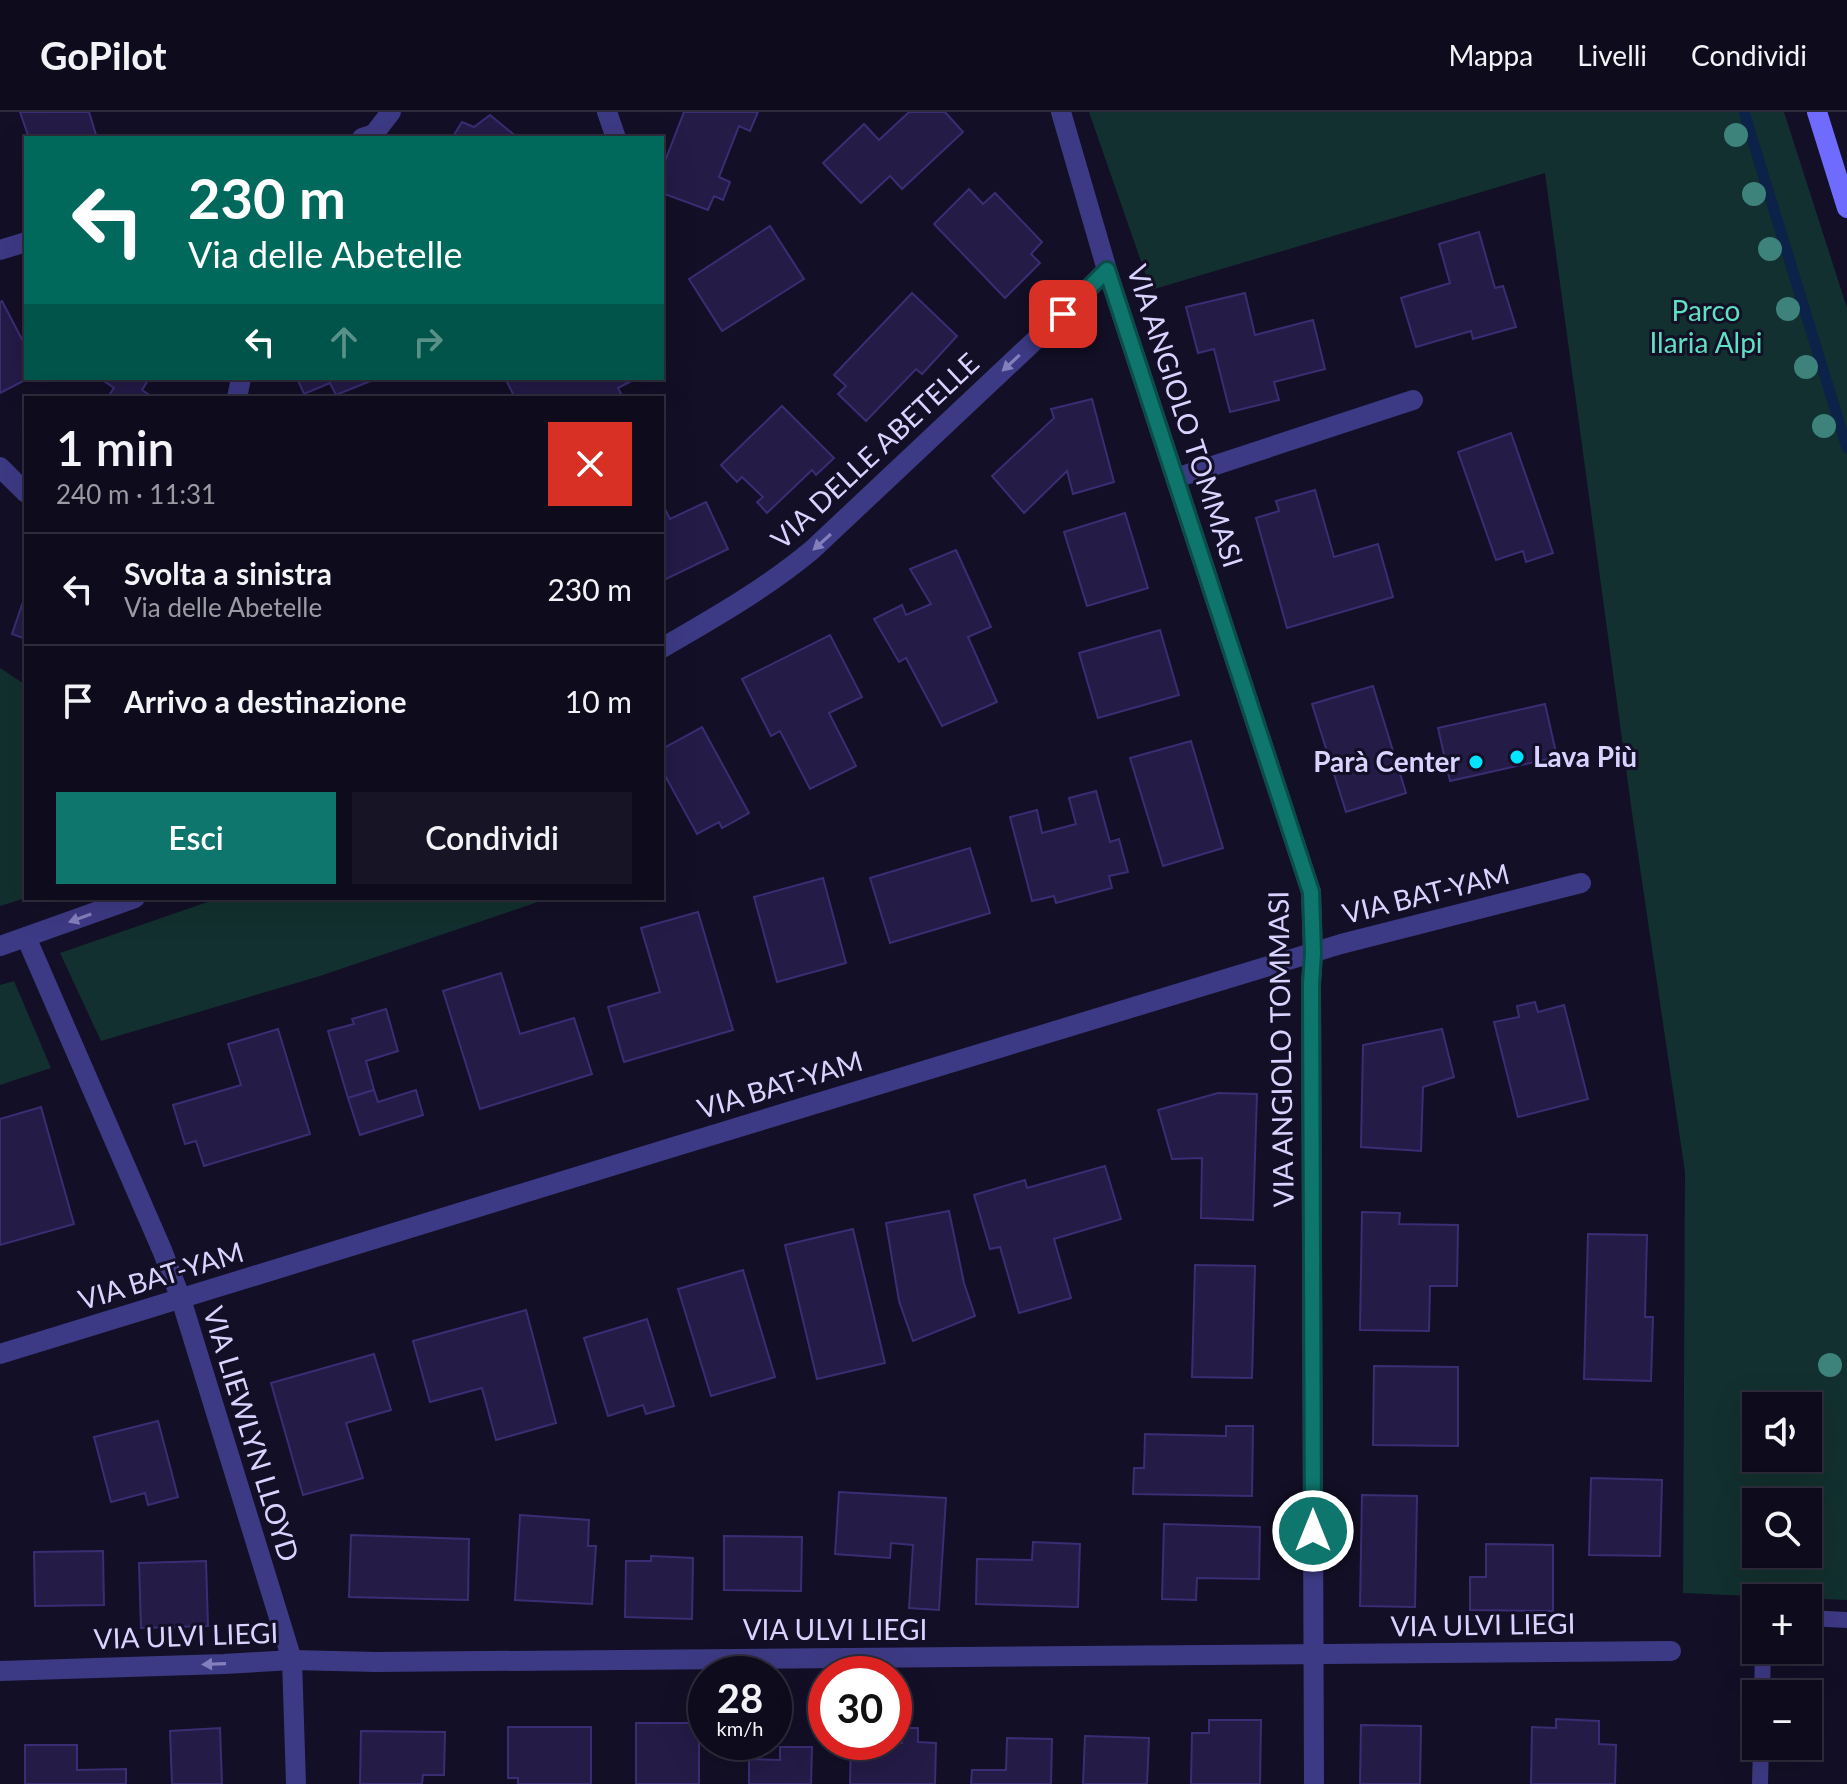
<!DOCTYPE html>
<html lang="it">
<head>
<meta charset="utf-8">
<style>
	:root { --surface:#0e0b1c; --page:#171425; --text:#f1f3f6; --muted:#9b9ba3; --line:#2e2b3b; --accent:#0f766e }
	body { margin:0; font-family:Lato,sans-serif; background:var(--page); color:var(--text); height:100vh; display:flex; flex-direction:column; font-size:30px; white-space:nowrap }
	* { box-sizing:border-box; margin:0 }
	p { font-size:26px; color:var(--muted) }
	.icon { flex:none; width:44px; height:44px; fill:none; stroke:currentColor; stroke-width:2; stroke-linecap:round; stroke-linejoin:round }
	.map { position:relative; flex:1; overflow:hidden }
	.side { position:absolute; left:24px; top:284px; width:640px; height:504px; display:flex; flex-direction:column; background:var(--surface); border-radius:0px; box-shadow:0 8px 32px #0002,0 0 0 2px var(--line) }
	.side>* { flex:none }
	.guide { position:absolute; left:24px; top:24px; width:640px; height:244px; border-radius:0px; box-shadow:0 8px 32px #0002,0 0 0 2px var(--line); background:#00695c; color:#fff; overflow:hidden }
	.tools { position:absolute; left:1742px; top:1280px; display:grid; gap:16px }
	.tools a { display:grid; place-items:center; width:80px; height:80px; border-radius:0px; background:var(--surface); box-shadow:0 8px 32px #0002,0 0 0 2px var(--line); font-size:40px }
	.speed { position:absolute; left:688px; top:1544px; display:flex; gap:16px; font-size:40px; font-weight:700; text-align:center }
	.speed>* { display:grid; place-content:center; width:104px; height:104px; border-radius:50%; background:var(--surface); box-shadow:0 8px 32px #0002,0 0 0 2px var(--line); line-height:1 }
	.speed small { font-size:20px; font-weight:400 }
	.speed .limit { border:12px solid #d22; background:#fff; color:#111 }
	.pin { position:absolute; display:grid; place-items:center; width:68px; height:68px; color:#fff; margin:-34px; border-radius:16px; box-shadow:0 4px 12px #0006 }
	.me { position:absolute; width:88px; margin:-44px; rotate:0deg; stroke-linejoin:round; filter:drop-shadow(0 0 6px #0008) }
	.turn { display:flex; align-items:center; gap:28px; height:168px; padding:0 32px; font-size:36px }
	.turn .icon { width:104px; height:104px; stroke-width:2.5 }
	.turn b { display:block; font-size:56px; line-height:68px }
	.lanes { display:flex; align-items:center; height:76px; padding:0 32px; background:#0003; justify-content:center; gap:40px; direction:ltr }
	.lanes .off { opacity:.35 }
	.round { display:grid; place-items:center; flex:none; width:84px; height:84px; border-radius:0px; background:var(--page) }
	.summary { display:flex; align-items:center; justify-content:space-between; height:136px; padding:0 32px }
	h1 { font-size:48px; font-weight:600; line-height:60px }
	.primary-button { display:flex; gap:16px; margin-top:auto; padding:16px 32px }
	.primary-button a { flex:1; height:92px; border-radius:0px; background:var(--accent); color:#fff; font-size:32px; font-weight:600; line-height:92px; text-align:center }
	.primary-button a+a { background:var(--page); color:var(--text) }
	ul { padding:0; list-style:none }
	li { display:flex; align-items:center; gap:24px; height:112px; padding:0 32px; border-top:2px solid var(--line) }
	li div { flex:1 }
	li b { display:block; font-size:30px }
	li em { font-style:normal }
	header { display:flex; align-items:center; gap:48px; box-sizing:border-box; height:112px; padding:0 40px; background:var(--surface); border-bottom:2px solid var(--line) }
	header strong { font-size:38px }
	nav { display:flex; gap:44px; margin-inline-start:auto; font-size:28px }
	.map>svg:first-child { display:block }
	.green { fill:#12302f; fill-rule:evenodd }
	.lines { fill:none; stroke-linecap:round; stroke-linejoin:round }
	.stream { stroke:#0c2248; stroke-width:11 }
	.building { fill:#241b47; stroke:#3b2d73; stroke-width:2 }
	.service { stroke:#3d3a85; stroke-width:16 }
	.minor { stroke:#3d3a85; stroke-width:20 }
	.secondary { stroke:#6f6bff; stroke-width:20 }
	.tree { fill:#3d827b }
	.oneway { fill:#837fbc }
	.route-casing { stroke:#0a4d48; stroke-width:20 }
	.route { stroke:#0f766e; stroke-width:14 }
	.poi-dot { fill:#00e5ff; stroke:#130f26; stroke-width:3 }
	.labels { text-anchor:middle; stroke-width:6; stroke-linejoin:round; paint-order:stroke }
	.park-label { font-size:28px; fill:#5fe0c0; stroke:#130f26 }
	.street-label { font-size:28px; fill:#d9d4ff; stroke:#130f26 }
	.poi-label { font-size:28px; font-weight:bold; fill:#d9d4ff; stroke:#130f26; text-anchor:start }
</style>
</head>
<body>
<header>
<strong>GoPilot</strong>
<nav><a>Mappa</a><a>Livelli</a><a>Condividi</a></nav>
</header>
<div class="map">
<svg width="1847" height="1672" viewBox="0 0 1847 1672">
	<rect width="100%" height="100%" fill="#130f26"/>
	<g class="green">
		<path d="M 1089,0 L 1784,0 L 1847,196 L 1847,1488 L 1683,1481 L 1685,1060 L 1633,708 L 1545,61 L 1151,178 ZM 1756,1294 L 1808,1294 L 1808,1346 L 1756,1346 ZM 1756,1390 L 1808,1390 L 1808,1442 L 1756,1442 Z"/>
		<polygon points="0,556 26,573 26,786 0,794"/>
		<polygon points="219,786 535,786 538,790 320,864 101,929 60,841"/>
		<polygon points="14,869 51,956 0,973 0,873"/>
	</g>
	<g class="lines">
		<polyline class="stream" points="1744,0 1847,336"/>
	</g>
	<g class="building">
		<polygon points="20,0 89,0 97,26 29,26"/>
		<polygon points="684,0 758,0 750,19 739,14 719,65 730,70 723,88 714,84 708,98 662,81 662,57"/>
		<polygon points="909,0 945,0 963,20 902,77 890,64 861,91 823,51 864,12 879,28"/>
		<polygon points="490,3 518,26 452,26 462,10 474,15"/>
		<polygon points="969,77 983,92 995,81 1042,130 1031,142 1040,151 1005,186 934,112"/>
		<polygon points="770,114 804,167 722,219 689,167"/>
		<polygon points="1479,120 1495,176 1503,174 1516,215 1473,227 1471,219 1416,235 1401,186 1450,171 1439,132"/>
		<polygon points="912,181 957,224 922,262 916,257 866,309 838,282 846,274 834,263"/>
		<polygon points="1245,181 1255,223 1313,208 1325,257 1274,270 1279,288 1230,300 1214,237 1198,241 1186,195"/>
		<polygon points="2,189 26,235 26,266 29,266 0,281 0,190"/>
		<polygon points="106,266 141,266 147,270 142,278 154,286 107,286 114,276 104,269"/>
		<polygon points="297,266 378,266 336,283 330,271 304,282"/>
		<polygon points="514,266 637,266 618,276 623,286 515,286 507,270"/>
		<polygon points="1092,287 1114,370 1073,382 1067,359 1024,401 992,364 1054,306 1051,297"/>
		<polygon points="782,294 834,346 816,363 812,358 767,401 757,390 763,385 742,365 737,370 721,353"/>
		<polygon points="1511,321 1553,441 1526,450 1523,439 1496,448 1458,340"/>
		<polygon points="1315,378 1334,445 1378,432 1393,485 1287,516 1256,406 1279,399 1276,389"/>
		<polygon points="706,390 728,437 662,469 662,391 670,407"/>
		<polygon points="1125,401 1148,476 1087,494 1064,420"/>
		<polygon points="956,438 991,515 968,525 997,590 942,614 906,546 899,550 874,507 902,493 906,503 931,492 910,457"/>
		<polygon points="26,481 26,527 12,522"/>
		<polygon points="1160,518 1179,583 1098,606 1079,541"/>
		<polygon points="830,523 862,585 829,601 856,654 810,677 780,619 771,624 742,567"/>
		<polygon points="1373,574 1406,681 1346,700 1312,592"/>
		<polygon points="1545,592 1557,645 1450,669 1438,616"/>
		<polygon points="702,615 749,701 722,716 719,710 697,722 662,658 662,637"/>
		<polygon points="1191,629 1223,736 1163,754 1130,646"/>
		<polygon points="1096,679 1110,730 1119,727 1128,760 1109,764 1112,776 1056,791 1054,784 1032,789 1010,705 1037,698 1042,721 1076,712 1069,686"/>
		<polygon points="970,736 990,801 890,831 870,766"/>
		<polygon points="823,766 846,851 777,870 754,785"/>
		<polygon points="698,800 733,918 624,950 608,895 660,880 641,816"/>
		<polygon points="501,861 520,922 574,906 592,962 480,997 443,879"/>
		<polygon points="1535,890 1538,900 1564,893 1588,987 1518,1005 1494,910 1519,905 1517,894"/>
		<polygon points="386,897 398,939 366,949 374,978 348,986 328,919 354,912 352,907"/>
		<polygon points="278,917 310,1022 204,1054 196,1029 185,1032 173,993 241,973 228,932"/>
		<polygon points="1442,917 1454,965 1423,975 1421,1039 1361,1035 1363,933"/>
		<polygon points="374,978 378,990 416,978 423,1003 360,1023 348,986"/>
		<polygon points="1218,981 1257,982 1253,1108 1201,1106 1202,1046 1172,1047 1158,998"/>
		<polygon points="41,995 74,1112 0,1133 0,1007"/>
		<polygon points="1105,1054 1121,1107 1054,1127 1071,1186 1019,1201 1000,1135 990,1137 974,1083 1025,1068 1027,1076"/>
		<polygon points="949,1099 964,1171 975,1204 913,1229 899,1189 886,1111"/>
		<polygon points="1362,1100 1400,1101 1399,1112 1458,1113 1457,1174 1430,1174 1429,1219 1360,1218"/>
		<polygon points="853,1117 885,1251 817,1267 785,1133"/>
		<polygon points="1588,1122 1647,1123 1645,1205 1653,1205 1651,1269 1584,1267"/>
		<polygon points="1195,1153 1255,1154 1252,1266 1192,1265"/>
		<polygon points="743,1158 775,1265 711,1284 678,1177"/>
		<polygon points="526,1198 556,1311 496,1328 482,1276 430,1290 413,1229"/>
		<polygon points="647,1207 674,1294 646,1302 643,1293 608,1304 584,1226"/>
		<polygon points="374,1242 391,1298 346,1311 363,1366 303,1383 271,1271"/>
		<polygon points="1374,1254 1458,1255 1458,1334 1373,1333"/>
		<polygon points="158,1309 178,1385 148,1393 145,1381 111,1390 94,1325"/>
		<polygon points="1226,1314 1253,1314 1252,1384 1133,1382 1134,1356 1144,1356 1145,1322 1226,1324"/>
		<polygon points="1591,1366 1662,1368 1660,1444 1589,1443"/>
		<polygon points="839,1380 946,1386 939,1498 909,1496 913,1433 891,1431 890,1446 835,1442"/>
		<polygon points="1362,1383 1417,1384 1415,1495 1360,1494"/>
		<polygon points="520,1403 589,1408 588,1434 596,1434 592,1492 515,1488"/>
		<polygon points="1164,1412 1260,1415 1259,1467 1197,1466 1196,1488 1162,1487"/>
		<polygon points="351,1423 469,1427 468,1488 349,1485"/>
		<polygon points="724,1424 802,1425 801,1479 724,1478"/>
		<polygon points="1033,1430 1080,1432 1078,1495 976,1492 977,1447 1032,1448"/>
		<polygon points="1486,1432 1553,1433 1553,1499 1470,1498 1470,1465 1486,1465"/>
		<polygon points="103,1439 104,1493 35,1494 34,1440"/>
		<polygon points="651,1444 693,1446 692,1507 625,1505 626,1449 651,1449"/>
		<polygon points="206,1449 208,1514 141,1516 139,1451"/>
		<polygon points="1556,1607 1599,1609 1599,1632 1616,1633 1615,1672 1531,1672 1532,1615 1556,1616"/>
		<polygon points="1209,1608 1261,1608 1260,1672 1191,1672 1192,1621 1209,1621"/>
		<rect x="636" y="1611" width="63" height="61"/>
		<polygon points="1361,1613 1421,1614 1420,1672 1360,1672"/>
		<polygon points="508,1615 591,1615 591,1672 518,1672 518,1666 508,1666"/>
		<polygon points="220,1616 222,1672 172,1672 170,1619"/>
		<polygon points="902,1616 918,1616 918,1630 936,1631 935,1672 850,1672 851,1630 902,1631"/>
		<polygon points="361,1619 445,1620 444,1663 423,1663 422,1672 360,1672"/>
		<polygon points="1085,1624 1149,1626 1147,1672 1083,1672"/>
		<polygon points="1007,1626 1052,1627 1051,1672 971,1672 972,1658 1006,1658"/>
		<polygon points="25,1633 77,1633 77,1658 126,1657 126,1672 25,1672"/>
		<polygon points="780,1635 812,1635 811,1672 749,1672 749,1647 780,1648"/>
	</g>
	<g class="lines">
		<g class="service">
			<polyline points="1808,1506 1847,1508"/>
			<polyline points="1762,1582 1763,1538"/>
			<polyline points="1760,1672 1761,1634"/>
		</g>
		<g class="minor">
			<polyline points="607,0 616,26"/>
			<polyline points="1061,0 1107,158 1311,780 1313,841 1311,872 1314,1672"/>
			<polyline points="362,26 374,22 391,0"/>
			<polyline points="0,138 26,130"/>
			<polyline points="237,286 241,266"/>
			<polyline points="0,355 26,381"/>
			<polyline points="1176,366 1413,288"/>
			<path d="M 662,536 C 714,506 765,477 812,438 L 1063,202 L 1107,158"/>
			<polyline points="26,825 162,1138 181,1187 292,1548 296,1672"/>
			<polyline points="0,834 135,786"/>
			<polyline points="0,1242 680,1033 1341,832 1581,771"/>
			<polyline points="0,1559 224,1552 292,1548 376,1550 1671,1539"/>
		</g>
		<polyline class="secondary" points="1817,0 1847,96"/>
	</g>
	<g class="tree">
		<circle cx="1736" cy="23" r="12"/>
		<circle cx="1754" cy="82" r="12"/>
		<circle cx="1770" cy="137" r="12"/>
		<circle cx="1788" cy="197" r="12"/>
		<circle cx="1806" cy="255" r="12"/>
		<circle cx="1824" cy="314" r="12"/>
		<circle cx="1830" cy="1253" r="12"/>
	</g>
	<defs><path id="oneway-solid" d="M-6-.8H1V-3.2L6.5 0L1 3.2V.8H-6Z" transform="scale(2)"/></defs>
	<g class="oneway">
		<use href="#oneway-solid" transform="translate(1011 251) rotate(137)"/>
		<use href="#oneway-solid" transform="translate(822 430) rotate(138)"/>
		<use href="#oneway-solid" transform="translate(80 806) rotate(160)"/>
		<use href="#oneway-solid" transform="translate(214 1552) rotate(178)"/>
	</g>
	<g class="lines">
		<g class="route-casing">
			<polyline id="route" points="1063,202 1107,158 1311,780 1313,841 1311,872 1313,1419"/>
		</g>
		<use href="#route" class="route"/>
	</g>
	<g class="poi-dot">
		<circle cx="1517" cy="645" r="8"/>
		<circle cx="1476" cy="650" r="8"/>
	</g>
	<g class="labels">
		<g class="park-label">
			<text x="1706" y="209">Parco<tspan x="1706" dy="32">Ilaria Alpi</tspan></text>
		</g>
		<g class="street-label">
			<text transform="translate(1185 304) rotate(72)" y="10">VIA ANGIOLO TOMMASI</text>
			<text transform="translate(875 339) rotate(-43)" y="10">VIA DELLE ABETELLE</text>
			<text transform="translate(1426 782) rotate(-14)" y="10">VIA BAT-YAM</text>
			<text transform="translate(1281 937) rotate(-91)" y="10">VIA ANGIOLO TOMMASI</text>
			<text transform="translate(780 973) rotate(-17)" y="10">VIA BAT-YAM</text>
			<text transform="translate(161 1164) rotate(-17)" y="10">VIA BAT-YAM</text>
			<text transform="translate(251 1322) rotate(73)" y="10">VIA LIEWLYN LLOYD</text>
			<text transform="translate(1483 1513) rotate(-1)" y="10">VIA ULVI LIEGI</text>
			<text x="835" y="1528">VIA ULVI LIEGI</text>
			<text transform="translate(186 1524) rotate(-2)" y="10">VIA ULVI LIEGI</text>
		</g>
		<g class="poi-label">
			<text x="1533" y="655">Lava Più</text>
			<text x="1460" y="660" text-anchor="end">Parà Center</text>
		</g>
	</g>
</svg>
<div class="tools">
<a><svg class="icon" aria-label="sound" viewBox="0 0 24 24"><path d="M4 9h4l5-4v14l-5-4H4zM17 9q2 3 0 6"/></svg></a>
<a><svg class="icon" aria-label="search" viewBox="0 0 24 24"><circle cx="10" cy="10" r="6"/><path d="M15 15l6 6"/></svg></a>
<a>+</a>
<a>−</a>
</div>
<div class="speed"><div>28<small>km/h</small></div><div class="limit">30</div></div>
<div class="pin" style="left:1063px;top:202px;background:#d93025"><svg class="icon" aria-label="arrive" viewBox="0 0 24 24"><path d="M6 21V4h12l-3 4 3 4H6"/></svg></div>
<svg class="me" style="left:1313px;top:1419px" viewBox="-20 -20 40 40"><circle r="17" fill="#0f766e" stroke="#fff" stroke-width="3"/><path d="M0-11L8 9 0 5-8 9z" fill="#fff"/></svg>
<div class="guide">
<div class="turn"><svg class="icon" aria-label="left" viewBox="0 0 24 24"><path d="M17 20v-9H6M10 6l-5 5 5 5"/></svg><div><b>230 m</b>Via delle Abetelle</div></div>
<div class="lanes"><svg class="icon" aria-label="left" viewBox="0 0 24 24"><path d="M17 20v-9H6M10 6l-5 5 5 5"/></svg><svg class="icon off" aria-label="ahead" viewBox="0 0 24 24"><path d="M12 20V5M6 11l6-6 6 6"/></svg><svg class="icon off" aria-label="right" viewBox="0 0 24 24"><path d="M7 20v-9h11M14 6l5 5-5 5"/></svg></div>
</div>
<section class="side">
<div class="summary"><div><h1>1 min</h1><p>240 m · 11:31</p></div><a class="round" style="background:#d93025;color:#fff"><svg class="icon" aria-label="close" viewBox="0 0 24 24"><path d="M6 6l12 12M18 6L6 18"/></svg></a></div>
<ul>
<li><svg class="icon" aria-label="left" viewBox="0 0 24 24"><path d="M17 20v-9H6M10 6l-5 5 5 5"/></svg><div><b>Svolta a sinistra</b><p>Via delle Abetelle</p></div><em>230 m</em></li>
<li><svg class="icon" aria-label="arrive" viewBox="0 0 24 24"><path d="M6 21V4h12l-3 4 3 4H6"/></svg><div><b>Arrivo a destinazione</b></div><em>10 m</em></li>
</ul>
<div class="primary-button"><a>Esci</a><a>Condividi</a></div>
</section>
</div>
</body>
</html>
